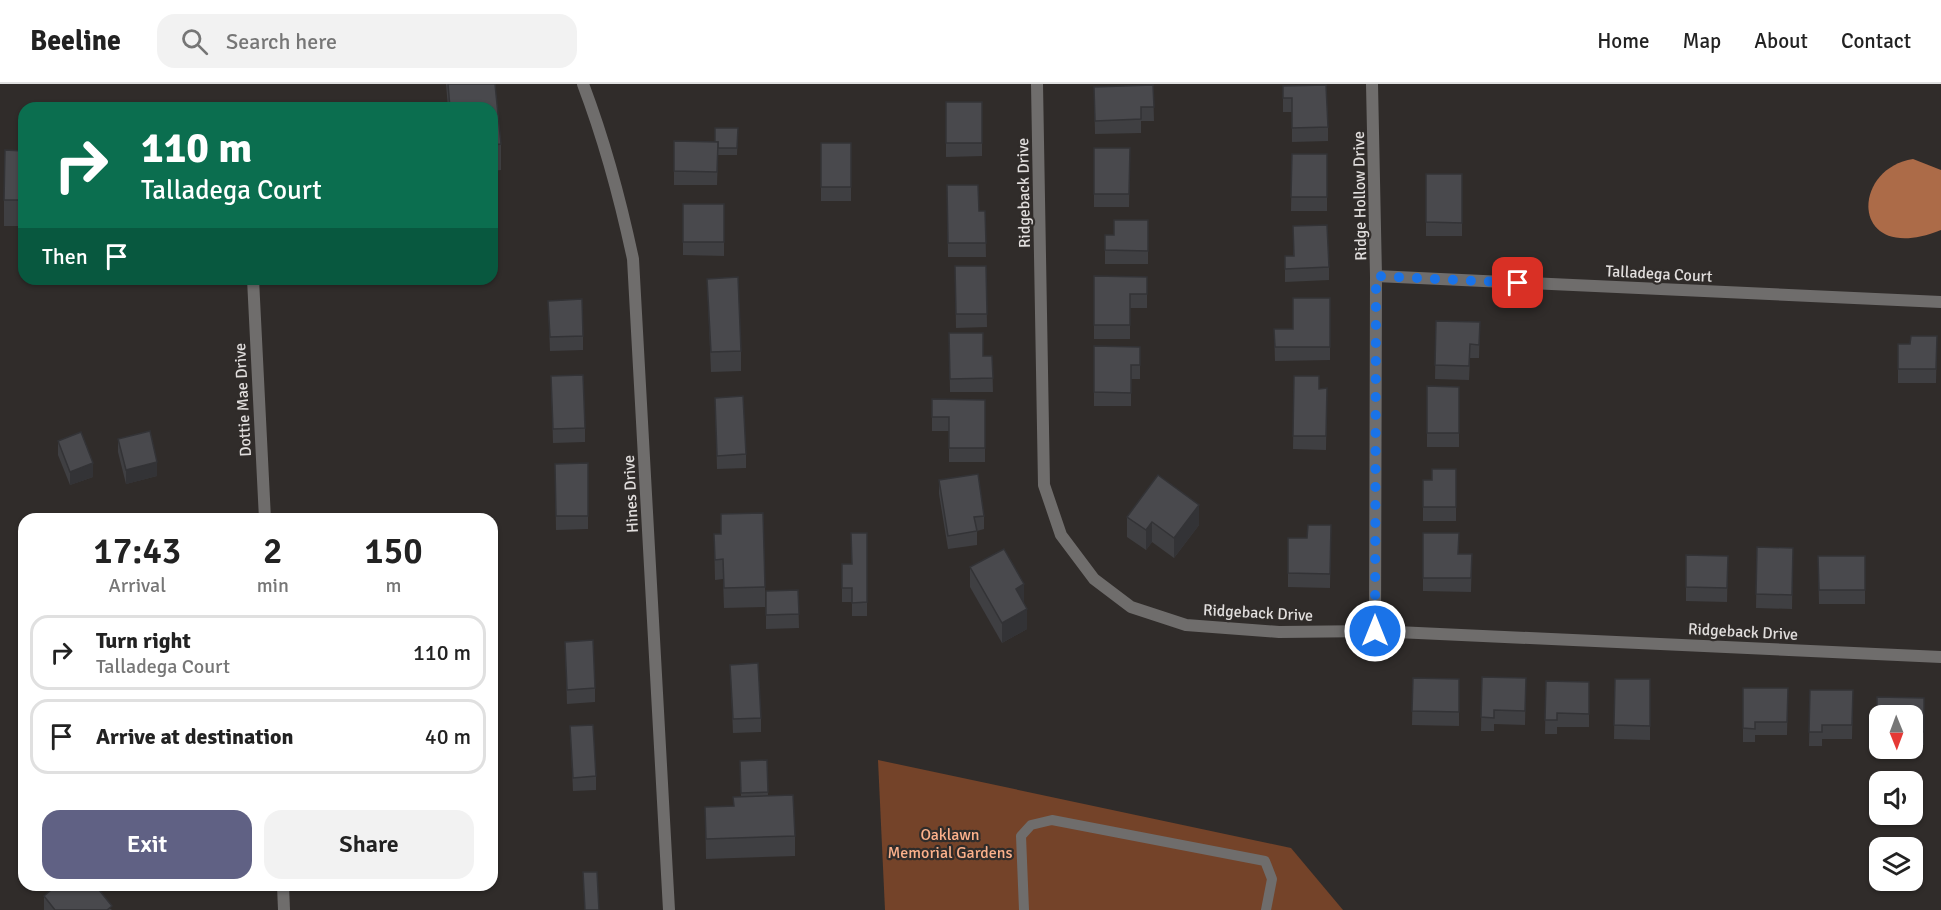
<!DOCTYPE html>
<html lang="en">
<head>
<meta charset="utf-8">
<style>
	:root { --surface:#fff; --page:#f2f2f2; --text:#222; --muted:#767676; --line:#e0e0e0; --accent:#606184 }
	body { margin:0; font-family:Signika,sans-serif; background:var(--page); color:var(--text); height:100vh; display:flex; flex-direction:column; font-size:22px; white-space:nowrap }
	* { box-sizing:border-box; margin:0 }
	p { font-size:20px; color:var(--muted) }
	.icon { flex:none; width:33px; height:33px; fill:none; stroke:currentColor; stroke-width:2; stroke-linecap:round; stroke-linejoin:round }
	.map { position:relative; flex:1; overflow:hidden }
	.sheet { position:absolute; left:18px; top:429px; width:480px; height:378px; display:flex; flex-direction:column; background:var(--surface); border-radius:18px; box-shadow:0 2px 4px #0004 }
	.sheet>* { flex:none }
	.hud { position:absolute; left:18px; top:18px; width:480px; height:183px; border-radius:18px; box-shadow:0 2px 4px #0004; background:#0b6e4f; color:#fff; overflow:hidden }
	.needle { width:39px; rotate:179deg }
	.buttons { position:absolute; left:1869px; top:621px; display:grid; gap:12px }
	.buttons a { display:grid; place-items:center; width:54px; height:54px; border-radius:12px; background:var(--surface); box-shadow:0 2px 4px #0004; font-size:30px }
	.pin { position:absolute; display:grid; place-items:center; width:51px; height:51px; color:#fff; margin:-26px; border-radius:12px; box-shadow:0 3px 9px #0006 }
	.me { position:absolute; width:66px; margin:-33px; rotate:0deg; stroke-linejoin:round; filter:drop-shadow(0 0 4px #0008) }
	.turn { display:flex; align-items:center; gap:21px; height:126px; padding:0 24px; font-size:27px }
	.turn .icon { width:78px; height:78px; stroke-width:2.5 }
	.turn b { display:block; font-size:42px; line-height:51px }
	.then { display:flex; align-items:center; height:57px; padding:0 24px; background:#0003; gap:12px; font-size:22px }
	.eta { display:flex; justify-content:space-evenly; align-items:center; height:102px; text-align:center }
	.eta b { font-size:36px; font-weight:600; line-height:42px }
	.primary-button { display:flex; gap:12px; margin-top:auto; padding:12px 24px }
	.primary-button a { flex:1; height:69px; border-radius:18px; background:var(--accent); color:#fff; font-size:24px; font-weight:600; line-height:69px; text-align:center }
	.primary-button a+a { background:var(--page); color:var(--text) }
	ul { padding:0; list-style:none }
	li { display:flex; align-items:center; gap:18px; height:75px; margin:0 12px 9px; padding:0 12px; border:3px solid var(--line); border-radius:18px }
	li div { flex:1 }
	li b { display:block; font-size:22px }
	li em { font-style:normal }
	header { display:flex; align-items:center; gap:36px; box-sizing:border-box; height:84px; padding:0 30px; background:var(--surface); border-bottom:2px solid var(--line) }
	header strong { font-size:28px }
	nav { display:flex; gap:33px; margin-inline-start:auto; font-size:21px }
	.search { width:420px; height:54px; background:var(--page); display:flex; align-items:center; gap:15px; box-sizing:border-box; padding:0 21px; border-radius:18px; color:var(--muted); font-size:22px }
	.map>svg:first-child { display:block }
	.green { fill:#744329 }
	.water { fill:#ac6b48 }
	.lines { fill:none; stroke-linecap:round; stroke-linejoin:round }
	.lane { stroke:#6f6d6c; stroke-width:10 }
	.street { stroke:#6f6d6c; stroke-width:12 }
	.wall { fill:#3f3f42 }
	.shaded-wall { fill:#333336 }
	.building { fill:#49494d; stroke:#333336; stroke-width:1.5 }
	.route { stroke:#1a73e8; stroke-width:10; stroke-dasharray:0 18 }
	.labels { text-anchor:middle; stroke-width:4.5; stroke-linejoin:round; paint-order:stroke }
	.street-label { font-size:16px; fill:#e1dedd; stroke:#302c2a }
	.park-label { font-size:16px; fill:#fcb18b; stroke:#302c2a }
</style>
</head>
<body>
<header>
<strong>Beeline</strong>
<div class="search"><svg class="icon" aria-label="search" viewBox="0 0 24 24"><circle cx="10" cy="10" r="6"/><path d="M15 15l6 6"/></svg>Search here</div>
<nav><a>Home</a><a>Map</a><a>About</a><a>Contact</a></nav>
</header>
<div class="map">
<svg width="1941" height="826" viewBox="0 0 1941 826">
	<rect width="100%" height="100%" fill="#302c2a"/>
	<polygon class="green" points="878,676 1291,764 1343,826 885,826"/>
	<path class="water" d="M 1913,75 L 1941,86 L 1941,146 C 1850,183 1849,85 1913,75 Z"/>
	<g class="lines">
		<polyline class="lane" points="1024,826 1021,752 1031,741 1052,736 1265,777 1272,795 1266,826"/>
		<g class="street">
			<path d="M 583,0 C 605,58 620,114 633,175 L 669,826"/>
			<polyline points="1037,0 1044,401 1061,451 1094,495 1131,523 1186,541 1279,548 1375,547 1941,573"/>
			<polyline points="1372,0 1376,192 1375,547"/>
			<polyline points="1376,192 1941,218"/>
			<polyline points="253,195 265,435"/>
			<polyline points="283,801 284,826"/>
		</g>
	</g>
	<g class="wall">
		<polygon points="446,0 495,0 501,60 501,86 492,87 492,24 448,24"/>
		<polygon points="1153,1 1154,37 1141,37 1141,49 1095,50 1094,3"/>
		<polygon points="1283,2 1328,43 1328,57 1292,58 1292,28 1283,28"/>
		<polygon points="946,18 982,18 982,72 946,73"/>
		<polygon points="738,44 737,71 718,71 717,101 674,101 674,57 715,58"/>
		<rect x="821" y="59" width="30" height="58"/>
		<polygon points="1094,64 1130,64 1129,123 1094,123"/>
		<polygon points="24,67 24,142 4,142 4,116"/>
		<polygon points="1292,70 1327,70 1327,127 1291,127"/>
		<rect x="1426" y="90" width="36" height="62"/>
		<polygon points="947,101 979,127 985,127 986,173 948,173"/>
		<polygon points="683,120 724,120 724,172 683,171"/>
		<polygon points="1148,136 1148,180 1105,180 1105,151 1114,151"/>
		<polygon points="1293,142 1329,183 1329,196 1285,198 1285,172 1293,172"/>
		<polygon points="955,182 986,182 987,243 956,244"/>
		<polygon points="1094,192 1147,193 1147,224 1130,224 1130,255 1094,255"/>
		<polygon points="707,195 741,267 741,287 711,288"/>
		<polygon points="1330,214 1330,276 1275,277 1274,245 1293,245"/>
		<polygon points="548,217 583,252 583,266 550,267"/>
		<polygon points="1436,237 1480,238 1479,274 1470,274 1469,296 1435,295"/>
		<polygon points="949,249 983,272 992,272 993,308 950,308"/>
		<polygon points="1937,252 1936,299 1898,299 1898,260 1910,260"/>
		<polygon points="1094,262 1140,263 1140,295 1131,295 1131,322 1094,322"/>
		<polygon points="551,292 585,344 585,358 553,359"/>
		<polygon points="1294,292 1319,305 1327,304 1326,366 1293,365"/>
		<polygon points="1427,302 1459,303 1459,363 1427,363"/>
		<polygon points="715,314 746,370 746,384 717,385"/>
		<polygon points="932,315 985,316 985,378 949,378 949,347 932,347"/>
		<polygon points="118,355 157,392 126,400 118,368"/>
		<polygon points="58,357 93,393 70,401 58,371"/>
		<polygon points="588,379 588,445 556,446 555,380"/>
		<polygon points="1456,385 1456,437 1423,437 1423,396 1432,396"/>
		<polygon points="939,396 984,432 984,445 977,447 977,461 948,465 939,410"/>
		<polygon points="721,430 765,503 765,523 724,524 723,495 715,496 714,450 721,450"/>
		<polygon points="1127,433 1199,441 1174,474 1152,458 1146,466 1127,453"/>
		<polygon points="1331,441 1330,504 1288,503 1288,454 1307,454"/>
		<polygon points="867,449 867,532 852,532 852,518 842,518 842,480 851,480"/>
		<polygon points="1423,449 1458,470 1472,470 1471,508 1423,507"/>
		<polygon points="1757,463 1793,464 1792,525 1756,524"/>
		<polygon points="1686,471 1728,472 1727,518 1686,517"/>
		<polygon points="1818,472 1865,472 1865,520 1819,520"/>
		<polygon points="970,483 1024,519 1027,545 1002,559 970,503"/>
		<polygon points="798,506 799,544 766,545 766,507"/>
		<polygon points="565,558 595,604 595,618 567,620"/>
		<polygon points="730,581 761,634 761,648 733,649"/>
		<polygon points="1482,593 1526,594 1525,641 1494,640 1494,647 1481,647"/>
		<polygon points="1413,594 1459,595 1459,642 1412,641"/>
		<polygon points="1615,595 1650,595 1650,656 1614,655"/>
		<polygon points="1546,597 1589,598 1589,643 1557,643 1557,650 1545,650"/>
		<polygon points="1743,604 1788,604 1787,651 1755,651 1755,658 1743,658"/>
		<polygon points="1810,606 1853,606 1852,655 1822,655 1822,662 1809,662"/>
		<polygon points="1877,613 1924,614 1924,661 1912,661 1912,632 1880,632 1880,661 1877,661"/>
		<polygon points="570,642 596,692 596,706 573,707"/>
		<polygon points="767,676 768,712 795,752 795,772 706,775 705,723 733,722 741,713 740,677"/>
		<polygon points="83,805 112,826 44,826 44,812"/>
	</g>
	<g class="shaded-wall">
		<polygon points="157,378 157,392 126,400 126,386"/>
		<polygon points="93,379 93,393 70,401 70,388"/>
		<polygon points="1199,421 1199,441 1174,474 1174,454"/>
		<polygon points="1152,438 1152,458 1146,466 1146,446"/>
		<polygon points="1024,500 1024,520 1016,505"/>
		<polygon points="1027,525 1027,545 1002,559 1002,539"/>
	</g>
	<g class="building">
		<polygon points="448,0 495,0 501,60 492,61 492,24 450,24"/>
		<polygon points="1153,1 1154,23 1141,23 1141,35 1095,37 1094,3"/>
		<polygon points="1326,1 1328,43 1292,44 1292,14 1283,14 1283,2"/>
		<rect x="946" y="18" width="36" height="41"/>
		<polygon points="715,44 738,44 737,64 718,64 718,58 715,58"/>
		<polygon points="674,57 718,58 717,88 674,87"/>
		<rect x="821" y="59" width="30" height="44"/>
		<polygon points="1094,64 1130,64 1129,110 1094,110"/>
		<polygon points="5,66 24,67 24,116 4,116"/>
		<polygon points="1292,70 1327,70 1327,113 1291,113"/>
		<polygon points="1426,90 1462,90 1462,139 1426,138"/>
		<polygon points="947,101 978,101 979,127 985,127 986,159 948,159"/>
		<rect x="683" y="120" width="41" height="38"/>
		<polygon points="1114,136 1148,136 1148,167 1105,166 1105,151 1114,151"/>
		<polygon points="1327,141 1329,183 1285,185 1285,172 1294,172 1293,142"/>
		<polygon points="955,182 986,182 987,230 956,230"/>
		<polygon points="1094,192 1147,193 1147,210 1130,210 1130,241 1094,241"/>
		<polygon points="738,193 741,267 711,268 707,195"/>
		<polygon points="1293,214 1330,214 1330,263 1275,263 1274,245 1293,245"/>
		<polygon points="582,215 583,252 550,253 548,217"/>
		<polygon points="1436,237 1480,238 1479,261 1470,260 1469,282 1435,281"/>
		<polygon points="949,249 983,249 983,272 992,272 993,294 950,295"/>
		<polygon points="1911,252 1937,252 1936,285 1898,285 1898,260 1910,260"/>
		<polygon points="1094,262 1140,263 1140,281 1131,281 1131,309 1094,308"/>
		<polygon points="583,291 585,344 553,345 551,292"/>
		<polygon points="1294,292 1319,292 1319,305 1327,304 1326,352 1293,352"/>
		<polygon points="1427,302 1459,303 1459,349 1427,349"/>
		<polygon points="743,312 746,370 717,372 715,314"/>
		<polygon points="932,315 985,316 985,364 949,364 949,333 932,333"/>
		<polygon points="150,347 157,378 126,386 118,355"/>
		<polygon points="81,348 93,379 70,388 58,357"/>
		<polygon points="588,379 588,432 556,432 555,380"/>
		<polygon points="1432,385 1456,385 1456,423 1423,423 1423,396 1432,396"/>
		<polygon points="978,390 984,432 974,433 977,447 948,452 939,396"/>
		<polygon points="1158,391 1199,421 1174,454 1152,438 1146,446 1127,433"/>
		<polygon points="763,429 765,503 724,504 723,475 715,476 714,450 721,450 721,430"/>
		<polygon points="1308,441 1331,441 1330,490 1288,489 1288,454 1307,454"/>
		<polygon points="851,449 867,449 867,518 852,519 852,504 842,504 842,480 852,480"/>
		<polygon points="1423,449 1459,449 1458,470 1472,470 1471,494 1423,494"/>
		<polygon points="1757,463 1793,464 1792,511 1756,510"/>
		<polygon points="1004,465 1024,500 1016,505 1027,525 1002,539 970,483"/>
		<polygon points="1686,471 1728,472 1727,504 1686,503"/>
		<polygon points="1818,472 1865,472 1865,506 1819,506"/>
		<polygon points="798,506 799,530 766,531 766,507"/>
		<polygon points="593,556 595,604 567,606 565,558"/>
		<polygon points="758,579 761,634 733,635 730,581"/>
		<polygon points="1482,593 1526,594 1525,627 1494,626 1494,634 1481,633"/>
		<polygon points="1413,594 1459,595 1459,628 1412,627"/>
		<polygon points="1615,595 1650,595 1650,642 1614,641"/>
		<polygon points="1546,597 1589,598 1589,630 1557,629 1557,636 1545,636"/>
		<polygon points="1743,604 1788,604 1787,638 1755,638 1755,645 1743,644"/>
		<polygon points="1810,606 1853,606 1852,641 1822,641 1822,648 1809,648"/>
		<polygon points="1877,613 1924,614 1924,648 1912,647 1912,632 1880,632 1880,647 1877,647"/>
		<polygon points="593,641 596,692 573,694 570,642"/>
		<polygon points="767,676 768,708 741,709 740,677"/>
		<polygon points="793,711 795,752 706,755 705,723 734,722 733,713"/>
		<polygon points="583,788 597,788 599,826 585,826"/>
		<polygon points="57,801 80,801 83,805 88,801 95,801 112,822 107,826 55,826 44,812"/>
	</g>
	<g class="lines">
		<polyline class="route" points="1375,547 1376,192 1518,199"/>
	</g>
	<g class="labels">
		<g class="street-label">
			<text transform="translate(1023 109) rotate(-91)" y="6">Ridgeback Drive</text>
			<text transform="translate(1359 112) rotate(-91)" y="6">Ridge Hollow Drive</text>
			<text transform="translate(1659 189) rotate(3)" y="6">Talladega Court</text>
			<text transform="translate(242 316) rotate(-93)" y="6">Dottie Mae Drive</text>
			<text transform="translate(630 410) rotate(-93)" y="6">Hines Drive</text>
			<text transform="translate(1258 528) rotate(3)" y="6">Ridgeback Drive</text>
			<text transform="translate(1743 547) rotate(3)" y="6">Ridgeback Drive</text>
		</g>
		<g class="park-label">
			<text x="950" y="756">Oaklawn<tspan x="950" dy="18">Memorial Gardens</tspan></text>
		</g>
	</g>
</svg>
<div class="buttons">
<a><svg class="needle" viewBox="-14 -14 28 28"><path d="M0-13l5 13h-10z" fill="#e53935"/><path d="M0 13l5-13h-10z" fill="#767676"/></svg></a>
<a><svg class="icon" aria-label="sound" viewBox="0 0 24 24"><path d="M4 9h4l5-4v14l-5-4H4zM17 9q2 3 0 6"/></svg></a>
<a><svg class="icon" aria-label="layers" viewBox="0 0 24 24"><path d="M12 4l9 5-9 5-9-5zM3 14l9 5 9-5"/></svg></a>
</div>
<div class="pin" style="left:1518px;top:199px;background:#d93025"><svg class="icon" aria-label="arrive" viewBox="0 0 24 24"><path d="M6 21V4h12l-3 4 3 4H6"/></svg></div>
<svg class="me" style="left:1375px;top:547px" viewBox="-20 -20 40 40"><circle r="17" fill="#1a73e8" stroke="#fff" stroke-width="3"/><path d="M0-11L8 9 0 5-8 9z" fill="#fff"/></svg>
<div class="hud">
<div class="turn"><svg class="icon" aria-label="right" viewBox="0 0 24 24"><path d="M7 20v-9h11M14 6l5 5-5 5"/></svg><div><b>110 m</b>Talladega Court</div></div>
<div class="then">Then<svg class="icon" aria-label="arrive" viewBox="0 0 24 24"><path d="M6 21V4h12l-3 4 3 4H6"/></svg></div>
</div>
<section class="sheet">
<div class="eta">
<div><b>17:43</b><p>Arrival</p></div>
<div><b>2</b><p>min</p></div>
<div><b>150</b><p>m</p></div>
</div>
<ul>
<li><svg class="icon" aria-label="right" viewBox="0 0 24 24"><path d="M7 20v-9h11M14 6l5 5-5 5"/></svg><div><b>Turn right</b><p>Talladega Court</p></div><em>110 m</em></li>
<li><svg class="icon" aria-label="arrive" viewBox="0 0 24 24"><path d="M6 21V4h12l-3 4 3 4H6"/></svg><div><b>Arrive at destination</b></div><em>40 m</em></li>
</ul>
<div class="primary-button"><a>Exit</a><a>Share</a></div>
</section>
</div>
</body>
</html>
